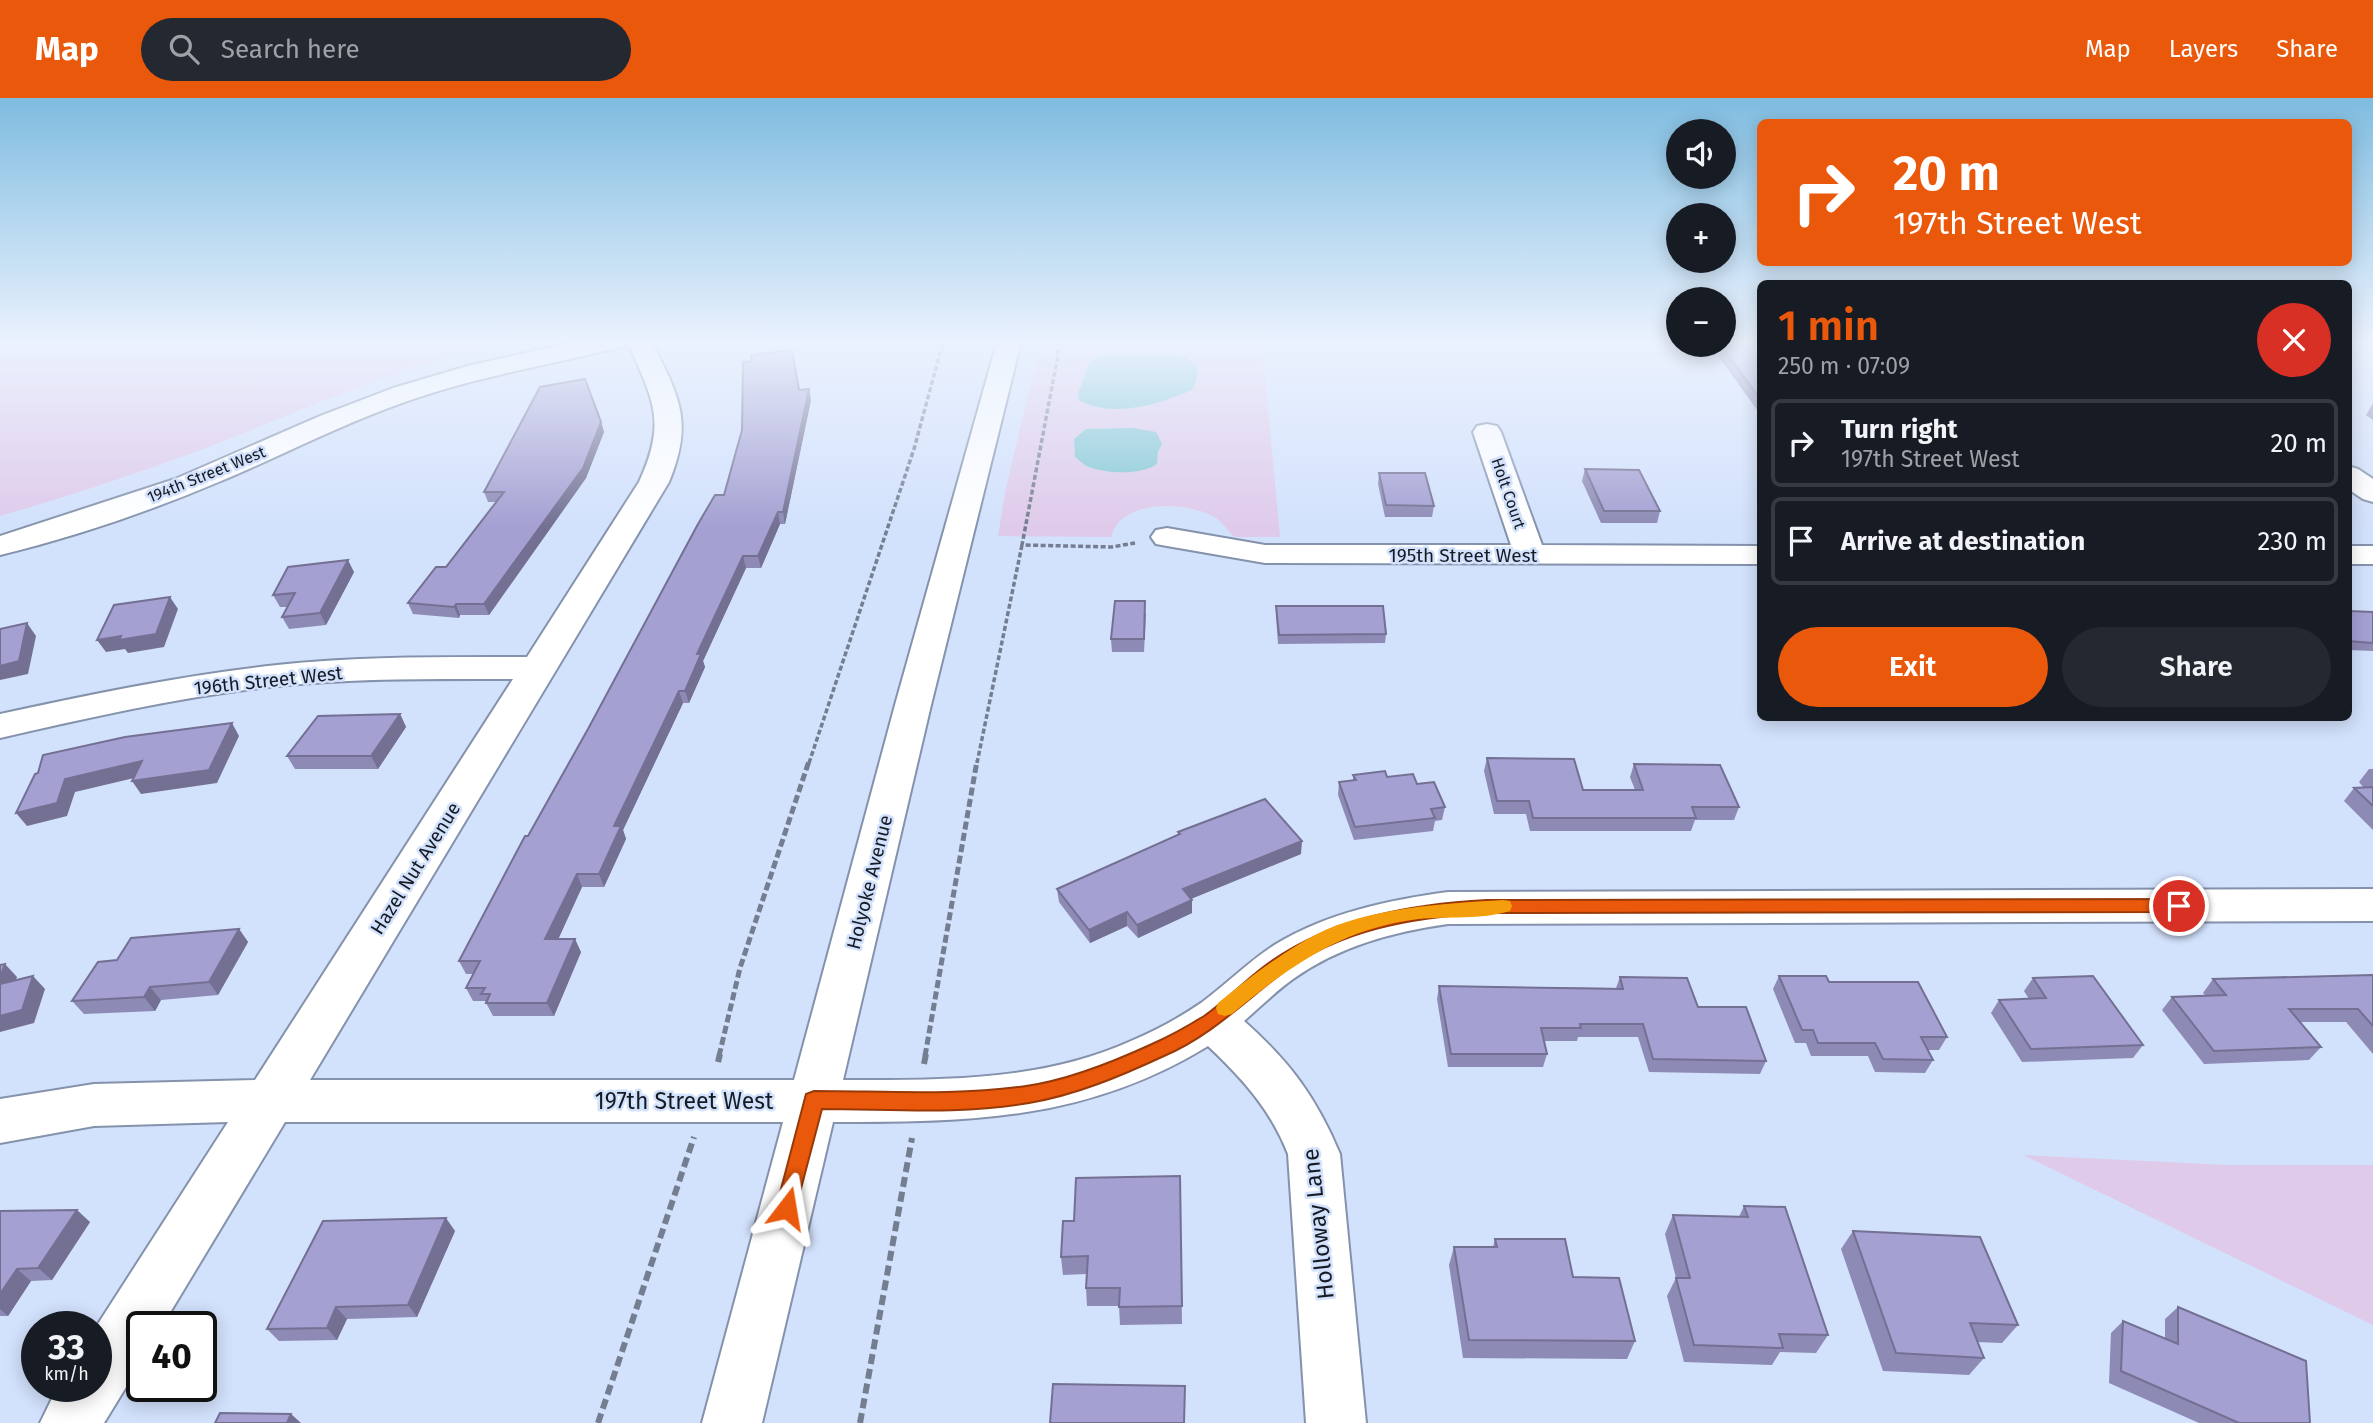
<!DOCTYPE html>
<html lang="en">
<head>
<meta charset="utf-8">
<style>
	:root { --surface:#171b24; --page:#242831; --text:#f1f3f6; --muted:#9ea1a6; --line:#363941; --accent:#ea580c }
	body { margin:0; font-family:"Fira Sans",sans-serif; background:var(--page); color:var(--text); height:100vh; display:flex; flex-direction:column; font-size:26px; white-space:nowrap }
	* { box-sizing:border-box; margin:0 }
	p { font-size:23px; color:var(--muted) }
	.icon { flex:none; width:38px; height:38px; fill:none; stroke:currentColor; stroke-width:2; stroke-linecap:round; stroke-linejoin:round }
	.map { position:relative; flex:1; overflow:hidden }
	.details { position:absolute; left:1757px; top:182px; width:595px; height:441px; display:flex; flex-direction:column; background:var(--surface); border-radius:10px; box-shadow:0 4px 18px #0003 }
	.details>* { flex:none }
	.hud { position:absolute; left:1757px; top:21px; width:595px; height:147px; border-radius:10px; box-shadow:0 4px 18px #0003; background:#ea580c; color:#fff; overflow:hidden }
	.fabs { position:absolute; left:1666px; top:21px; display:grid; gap:14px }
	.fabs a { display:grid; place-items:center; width:70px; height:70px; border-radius:50%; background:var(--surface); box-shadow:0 4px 18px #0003; font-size:35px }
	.speed { position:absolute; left:21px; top:1213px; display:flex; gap:14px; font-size:35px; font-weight:700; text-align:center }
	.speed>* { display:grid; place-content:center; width:91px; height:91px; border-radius:50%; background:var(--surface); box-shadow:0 4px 18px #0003; line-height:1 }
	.speed small { font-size:18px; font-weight:400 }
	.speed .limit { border:4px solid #111; border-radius:10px; background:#fff; color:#111 }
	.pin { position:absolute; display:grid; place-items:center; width:60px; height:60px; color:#fff; margin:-30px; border:4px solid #fff; border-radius:50%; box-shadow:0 2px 7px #0007 }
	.me { position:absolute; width:77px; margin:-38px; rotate:14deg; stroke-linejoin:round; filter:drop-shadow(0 0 5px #0008) }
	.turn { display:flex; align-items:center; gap:24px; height:147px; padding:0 21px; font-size:32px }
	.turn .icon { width:91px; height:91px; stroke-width:2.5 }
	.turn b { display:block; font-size:49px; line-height:60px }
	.round { display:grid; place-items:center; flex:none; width:74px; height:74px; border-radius:37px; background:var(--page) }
	.overview { display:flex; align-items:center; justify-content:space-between; height:119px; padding:0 21px }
	h1 { font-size:42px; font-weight:600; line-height:52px; color:var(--accent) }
	.cta { display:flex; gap:14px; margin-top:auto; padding:14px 21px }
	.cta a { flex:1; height:80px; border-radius:42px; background:var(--accent); color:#fff; font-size:28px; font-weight:600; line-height:80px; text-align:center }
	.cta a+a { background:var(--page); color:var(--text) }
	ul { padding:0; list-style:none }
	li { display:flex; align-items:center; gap:21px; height:88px; margin:0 14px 10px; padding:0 7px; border:4px solid var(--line); border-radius:10px }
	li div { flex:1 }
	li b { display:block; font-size:26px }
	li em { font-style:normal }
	header { display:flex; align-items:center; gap:42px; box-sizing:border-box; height:98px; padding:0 35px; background:var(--accent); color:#fff }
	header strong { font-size:33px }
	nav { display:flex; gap:38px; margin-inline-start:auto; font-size:24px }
	.search { width:490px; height:63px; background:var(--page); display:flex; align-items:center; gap:18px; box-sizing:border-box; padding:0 24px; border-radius:38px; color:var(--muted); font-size:26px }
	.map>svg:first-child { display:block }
	.green { fill:#dfcaea; fill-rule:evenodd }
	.water { fill:#81c7d3 }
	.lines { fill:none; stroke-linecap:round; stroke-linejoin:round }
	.minor-casing { stroke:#8492ab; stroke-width:4 }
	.path-far2 { stroke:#747e90; stroke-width:3.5; stroke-dasharray:5 2.5; stroke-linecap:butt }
	.path-far1 { stroke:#747e90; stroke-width:5; stroke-dasharray:8 3.5; stroke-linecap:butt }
	.path { stroke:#747e90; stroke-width:6; stroke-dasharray:10 5; stroke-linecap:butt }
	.minor { fill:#fff; fill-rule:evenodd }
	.wall { fill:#8d8ab5 }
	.shaded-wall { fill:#737093 }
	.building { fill:#a4a0d2; stroke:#737093; stroke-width:2 }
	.route { fill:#ea580c; stroke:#983908; stroke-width:2 }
	.slow { fill:#f59e0b }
	.labels { text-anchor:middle; stroke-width:5; stroke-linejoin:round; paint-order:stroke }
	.far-street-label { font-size:16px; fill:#151a23; stroke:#d2e1fc }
	.street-label { font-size:19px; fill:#151a23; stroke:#d2e1fc }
	.near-street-label { font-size:23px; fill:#151a23; stroke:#d2e1fc }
</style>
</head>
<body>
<header>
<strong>Map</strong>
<div class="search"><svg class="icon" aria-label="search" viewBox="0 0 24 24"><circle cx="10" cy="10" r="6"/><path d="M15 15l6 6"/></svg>Search here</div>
<nav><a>Map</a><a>Layers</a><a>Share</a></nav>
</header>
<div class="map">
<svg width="2373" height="1325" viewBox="0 0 2373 1325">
	<rect width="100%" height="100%" fill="#d2e1fc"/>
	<g class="green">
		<path d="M 0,244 L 511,244 C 406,265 311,309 211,348 C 142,374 72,397 0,418 Z"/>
		<path d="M 1047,244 L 1262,244 L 1280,439 L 1235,439 C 1228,434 1224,425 1216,420 C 1188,403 1121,400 1111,439 L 998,438 L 1006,390 L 1034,272 L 1041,250 ZM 1170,256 L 1193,263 L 1192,292 C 1154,309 1120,313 1079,302 L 1078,295 L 1090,263 L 1102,257 ZM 1133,330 L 1158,353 L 1157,366 C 1134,377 1112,374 1086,369 L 1074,353 L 1074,341 L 1086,331 Z"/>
		<polygon points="2023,1057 2226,1067 2373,1067 2373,1227"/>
	</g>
	<g class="water">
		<path d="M 1170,256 C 1194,260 1205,267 1192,292 C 1160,306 1112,321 1079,302 L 1078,295 L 1090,264 L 1102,257 Z"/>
		<path d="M 1133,330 L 1156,334 L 1162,346 L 1158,353 L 1157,366 C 1142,377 1107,376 1089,369 C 1084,368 1080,362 1075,359 L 1074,341 L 1086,331 Z"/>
	</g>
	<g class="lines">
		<g class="minor-casing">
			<g id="minor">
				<path d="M 575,244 L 625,244 L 622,249 C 540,269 466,280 386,311 C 330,332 276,360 221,383 C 150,413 75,439 0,457 L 0,438 L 175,381 L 320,318 L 393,290 L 471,267 Z"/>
				<path d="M 628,244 L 652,244 C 679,299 694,323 669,384 L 310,982 L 794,982 L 895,607 L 997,244 L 1021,244 L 931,607 L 843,982 C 941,982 1040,984 1131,943 C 1155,933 1179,920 1201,905 C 1227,886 1249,863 1276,846 C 1327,815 1389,802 1448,794 L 2373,791 L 2373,823 L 1448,826 C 1392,834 1340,848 1293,881 C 1275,894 1260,909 1244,923 C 1290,964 1316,999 1340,1056 L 1366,1325 L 1306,1325 L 1288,1056 C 1271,1012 1242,980 1208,948 C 1085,1023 971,1024 833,1024 L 762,1325 L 702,1325 L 783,1024 L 285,1024 L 162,1228 L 142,1228 L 142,1263 L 104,1325 L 40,1325 L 58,1288 L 96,1288 L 96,1229 L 228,1024 L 94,1028 L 0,1045 L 0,1001 L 94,986 L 255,982 L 513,581 C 435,581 356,580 278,588 C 184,598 92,619 0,640 L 0,616 C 92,596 184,577 277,567 C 360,558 444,559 527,559 L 639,384 C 668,321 652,302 628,244 Z"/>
				<polygon points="1487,326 1497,328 1501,334 1542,447 1760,448 1760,466 1265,465 1167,448 1156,446 1151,439 1156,432 1167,430 1265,447 1511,447 1473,334 1477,328"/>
				<polygon points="2348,368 2358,371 2373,381 2373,404 2363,401 2348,391"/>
				<rect x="2348" y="448" width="25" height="18"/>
			</g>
		</g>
		<g class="path-far2">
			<polyline points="1058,244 1058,257 1022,447 1112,449 1135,445"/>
			<polyline points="809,665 914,351 943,244"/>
			<polyline points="977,665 1022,447"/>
		</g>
		<g class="path-far1">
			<polyline points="719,958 740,870 809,663"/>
			<polyline points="925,958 977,663"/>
		</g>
		<g class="path">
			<polyline points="718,964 720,956"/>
			<polyline points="924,966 926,956"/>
			<polyline points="598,1325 694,1039"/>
			<polyline points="860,1325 912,1040"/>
		</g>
		<use href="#minor" class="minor"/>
	</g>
	<g class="wall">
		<polygon points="1760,248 1760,316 1719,259 1722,249"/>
		<polygon points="752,263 799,292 811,302 785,426 780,426 761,470 746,470 703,563 705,569 689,605 683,605 623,732 626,741 604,789 582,789 558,841 581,854 554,918 493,918 485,903 473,903 466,890 473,876 466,876 459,863 528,738 724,397 742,332"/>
		<polygon points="2373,305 2373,322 2366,317"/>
		<polygon points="601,324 604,334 586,380 489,517 460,517 459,520 413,516 408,505 446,469 496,404 488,404 484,394"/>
		<polygon points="1585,371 1660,413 1657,425 1601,425 1582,383"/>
		<polygon points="1379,375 1434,408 1432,419 1385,419 1378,386"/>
		<polygon points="354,474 326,527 289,531 282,519 287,509 280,509 273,497"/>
		<polygon points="1276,508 1386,536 1385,545 1278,546 1276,517"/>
		<polygon points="2348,513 2373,514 2373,553 2348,552"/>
		<polygon points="1146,515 1144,554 1112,554 1111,541"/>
		<polygon points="400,616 406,629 378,671 295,671 287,658"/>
		<polygon points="1487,660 1583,692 1635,692 1630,679 1634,666 1739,709 1734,722 1695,722 1691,733 1530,733 1526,716 1494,716 1484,673"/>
		<polygon points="2369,671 2373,671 2373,732 2344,703 2354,690 2364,690 2359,684"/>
		<polygon points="1353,677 1387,679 1417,686 1445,709 1442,722 1435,723 1433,733 1354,742 1338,697 1339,684 1353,683"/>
		<polygon points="1178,734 1301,756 1191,801 1192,815 1138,840 1127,828 1090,845 1059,804 1057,791 1178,737"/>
		<polygon points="239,831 248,844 218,897 161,902 155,913 84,916 72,903 117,862"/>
		<polygon points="2373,877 2373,956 2346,924 2300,924 2321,949 2309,962 2204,966 2162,912 2172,899 2206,898 2203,895 2213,881"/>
		<polygon points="1779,878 1829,884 1947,939 1939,952 1928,952 1933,962 1925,975 1875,974 1868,958 1811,958 1806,945 1795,945 1773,891"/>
		<polygon points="1620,879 1698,909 1766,963 1760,976 1649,974 1638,939 1578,939 1577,943 1544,943 1547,956 1543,969 1448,969 1437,901 1439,888 1616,890"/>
		<polygon points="2033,880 2143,947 2133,960 2022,964 1991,915 1999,902 2029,901 2024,893"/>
		<polygon points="1180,1078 1182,1226 1120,1227 1119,1208 1087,1208 1086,1190 1086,1176 1063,1177 1061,1159"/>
		<polygon points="1744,1108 1828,1237 1816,1255 1780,1254 1772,1267 1684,1264 1667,1198 1676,1180 1665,1136 1673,1117 1739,1119"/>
		<polygon points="0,1113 90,1124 52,1182 31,1183 8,1218 0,1218"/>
		<polygon points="455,1133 417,1219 347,1221 337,1242 279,1243 267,1231"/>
		<polygon points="1853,1133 2018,1227 2002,1245 1977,1244 1984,1260 1969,1277 1883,1273 1841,1151"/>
		<polygon points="1495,1141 1573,1179 1635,1243 1627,1261 1463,1260 1449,1167 1454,1149 1493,1149"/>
		<polygon points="2178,1209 2310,1325 2199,1325 2109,1285 2111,1235 2123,1223 2165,1241 2165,1221"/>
	</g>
	<g class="shaded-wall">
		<polygon points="809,291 811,302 785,426 783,414"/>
		<polygon points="601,324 604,334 586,380 489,517 484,506"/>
		<polygon points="778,414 780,426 761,470 758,458"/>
		<polygon points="743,458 746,470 703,563 705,569 689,605 685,593 697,556"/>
		<polygon points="348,462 354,474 326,527 320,515"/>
		<polygon points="170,499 178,511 164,549 128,555 125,551 106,554 97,542 121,538"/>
		<polygon points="456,506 460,517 459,520 454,509"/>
		<polygon points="27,525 36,538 28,576 0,582 0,568"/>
		<polygon points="679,593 683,605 623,732 626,741 604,789 599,776 614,728"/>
		<polygon points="400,616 406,629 378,671 371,658"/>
		<polygon points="232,625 239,638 217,685 141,696 132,683"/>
		<polygon points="142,663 151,676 75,694 67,718 27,728 16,715 65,681"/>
		<polygon points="1302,743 1301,756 1183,804 1183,791"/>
		<polygon points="577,776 582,789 552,855 545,841"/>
		<polygon points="1192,802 1192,815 1138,840 1137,827"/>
		<polygon points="1127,814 1127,828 1090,845 1089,832"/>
		<polygon points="239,831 248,844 218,897 209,884"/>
		<polygon points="575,841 581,854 554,918 547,905"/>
		<polygon points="5,866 17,879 9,900 0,889 0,879"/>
		<polygon points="33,878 45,891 34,925 0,934 0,918"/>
		<polygon points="150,889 161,902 155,913 144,899"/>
		<polygon points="77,1112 90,1124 52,1182 38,1170"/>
		<polygon points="446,1120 455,1133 417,1219 408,1207"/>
		<polygon points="17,1171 31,1183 8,1218 0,1211 0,1196"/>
		<polygon points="336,1209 347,1221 337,1242 327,1230"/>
		<polygon points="291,1316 301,1325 287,1325"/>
	</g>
	<g class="building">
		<polygon points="1760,248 1760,301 1722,249"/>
		<polygon points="792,252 799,292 809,291 783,414 778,414 758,458 743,458 697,556 701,556 685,593 679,593 614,728 621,728 599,776 577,776 545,841 575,841 547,905 486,905 490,896 481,896 485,890 466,890 480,863 459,863 525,738 528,738 588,631 698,426 715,397 724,397 742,332 743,264 752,263 751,257"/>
		<polygon points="585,281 601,324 583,370 484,506 456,506 454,509 408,505 436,469 446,469 504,394 484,394 540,289"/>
		<polygon points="1585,371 1639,372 1660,413 1604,413"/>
		<polygon points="1379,375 1425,375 1434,408 1386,407"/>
		<polygon points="348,462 320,515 282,519 295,495 273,497 288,469"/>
		<polygon points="170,499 156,536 119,542 121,538 97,542 114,507"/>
		<polygon points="1115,503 1145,503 1144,541 1111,541"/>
		<polygon points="1276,508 1383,508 1386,536 1279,537"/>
		<polygon points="2348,513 2373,514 2373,545 2348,543"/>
		<polygon points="27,525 19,563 0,568 0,531"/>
		<polygon points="400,616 371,658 287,658 318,618"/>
		<polygon points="232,625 209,672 132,683 142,663 65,681 57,705 16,715 35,676 38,675 43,657 125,639"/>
		<polygon points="1487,660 1574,661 1583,692 1643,692 1634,666 1720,667 1739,709 1692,709 1696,720 1533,720 1529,703 1497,703"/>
		<polygon points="1385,673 1387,679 1413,676 1417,686 1434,684 1445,709 1431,711 1435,720 1355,729 1339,684 1356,682 1353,677"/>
		<polygon points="2373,689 2373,708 2354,690"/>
		<polygon points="1265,701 1302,743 1183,791 1192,802 1137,827 1127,814 1089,832 1057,791 1180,736 1178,734"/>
		<polygon points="239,831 209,884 150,889 144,899 72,903 98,864 117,862 131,840"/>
		<polygon points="5,866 0,879 0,867"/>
		<polygon points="2373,877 2373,928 2358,911 2289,911 2321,949 2214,953 2172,899 2226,897 2213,881"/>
		<polygon points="33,878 22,912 0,918 0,886"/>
		<polygon points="1779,878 1826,878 1829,884 1918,884 1947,939 1921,939 1933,962 1883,961 1875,945 1818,945 1813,932 1802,932"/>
		<polygon points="2093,878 2143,947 2031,951 1999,902 2046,900 2033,880"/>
		<polygon points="1620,879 1687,880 1698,909 1746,909 1766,963 1653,961 1643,926 1580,926 1581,930 1541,930 1547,956 1451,956 1439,888 1623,891"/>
		<polygon points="1180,1078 1182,1208 1119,1209 1120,1190 1086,1190 1088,1158 1061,1159 1063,1123 1074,1123 1076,1080"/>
		<polygon points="1744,1108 1785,1109 1828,1237 1779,1236 1783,1250 1694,1247 1676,1180 1690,1180 1673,1117 1748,1119"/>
		<polygon points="77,1112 38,1170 17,1171 0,1196 0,1113"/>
		<polygon points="446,1120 408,1207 336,1209 327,1230 267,1231 323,1123"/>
		<polygon points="1853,1133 1980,1139 2018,1227 1970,1225 1984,1260 1896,1255"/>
		<polygon points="1495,1141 1565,1141 1573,1179 1619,1180 1635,1243 1469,1242 1454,1149 1497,1149"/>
		<polygon points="2178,1209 2306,1263 2310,1325 2239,1325 2121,1273 2123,1223 2178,1246"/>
		<polygon points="1053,1286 1185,1288 1184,1325 1050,1325"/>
		<polygon points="220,1315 291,1316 287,1325 215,1325"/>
	</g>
	<linearGradient id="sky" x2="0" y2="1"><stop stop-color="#7fbce0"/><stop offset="0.57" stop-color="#ebf2fe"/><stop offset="1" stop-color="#ebf2fe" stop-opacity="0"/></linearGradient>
	<rect width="2373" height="429" fill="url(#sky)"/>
	<path class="route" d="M 2179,801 L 2185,803 L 2188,808 L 2185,812 L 2179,814 L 1487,815 C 1415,819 1340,831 1281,876 C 1243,905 1209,939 1164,958 C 1121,978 1076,997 1029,1005 C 962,1017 890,1011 822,1011 L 794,1117 L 787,1120 L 779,1117 L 776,1110 L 806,996 L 814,993 C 884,993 957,998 1026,988 C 1069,982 1113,964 1152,946 C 1170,938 1188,928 1204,918 C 1227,902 1247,880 1270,864 C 1333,820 1411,806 1487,802 Z"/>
	<path class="slow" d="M 1503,802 L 1510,803 L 1512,808 L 1510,813 C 1481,822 1447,818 1418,821 C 1344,829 1287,870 1232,916 L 1225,918 L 1218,916 L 1216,910 L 1218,905 C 1249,880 1280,856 1315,837 C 1369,809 1443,806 1503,802 Z"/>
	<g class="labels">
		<g class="far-street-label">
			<text transform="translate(206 376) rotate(-22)" y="6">194th Street West</text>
			<text transform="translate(1509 395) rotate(71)" y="6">Holt Court</text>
		</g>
		<g class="street-label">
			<text x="1463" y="464">195th Street West</text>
			<text transform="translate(268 582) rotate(-6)" y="7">196th Street West</text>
			<text transform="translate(415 770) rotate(-58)" y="7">Hazel Nut Avenue</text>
			<text transform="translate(869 784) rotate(-76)" y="7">Holyoke Avenue</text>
		</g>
		<g class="near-street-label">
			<text x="684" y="1011">197th Street West</text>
			<text transform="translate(1318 1126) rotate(-96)" y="8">Holloway Lane</text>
		</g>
	</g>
</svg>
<div class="fabs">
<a><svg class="icon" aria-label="sound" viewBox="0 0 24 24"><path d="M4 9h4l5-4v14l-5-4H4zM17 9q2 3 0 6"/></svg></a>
<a>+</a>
<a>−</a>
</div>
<div class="speed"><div>33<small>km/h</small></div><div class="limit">40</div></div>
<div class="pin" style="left:2179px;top:808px;background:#d93025"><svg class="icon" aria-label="arrive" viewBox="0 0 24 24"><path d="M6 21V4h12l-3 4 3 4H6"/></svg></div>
<svg class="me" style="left:787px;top:1110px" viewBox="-20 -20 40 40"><path d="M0-17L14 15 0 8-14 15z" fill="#ea580c" stroke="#fff" stroke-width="4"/></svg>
<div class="hud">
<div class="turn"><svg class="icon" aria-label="right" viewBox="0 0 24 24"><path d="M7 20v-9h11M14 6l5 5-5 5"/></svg><div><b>20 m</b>197th Street West</div></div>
</div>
<section class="details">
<div class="overview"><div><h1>1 min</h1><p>250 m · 07:09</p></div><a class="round" style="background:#d93025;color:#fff"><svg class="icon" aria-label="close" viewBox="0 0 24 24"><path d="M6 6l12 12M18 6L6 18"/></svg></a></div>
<ul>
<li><svg class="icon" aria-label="right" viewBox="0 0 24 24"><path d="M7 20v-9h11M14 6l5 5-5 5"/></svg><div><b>Turn right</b><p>197th Street West</p></div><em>20 m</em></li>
<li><svg class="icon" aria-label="arrive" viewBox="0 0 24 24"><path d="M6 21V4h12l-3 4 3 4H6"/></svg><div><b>Arrive at destination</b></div><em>230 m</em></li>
</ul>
<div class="cta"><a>Exit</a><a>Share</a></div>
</section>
</div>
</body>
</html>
